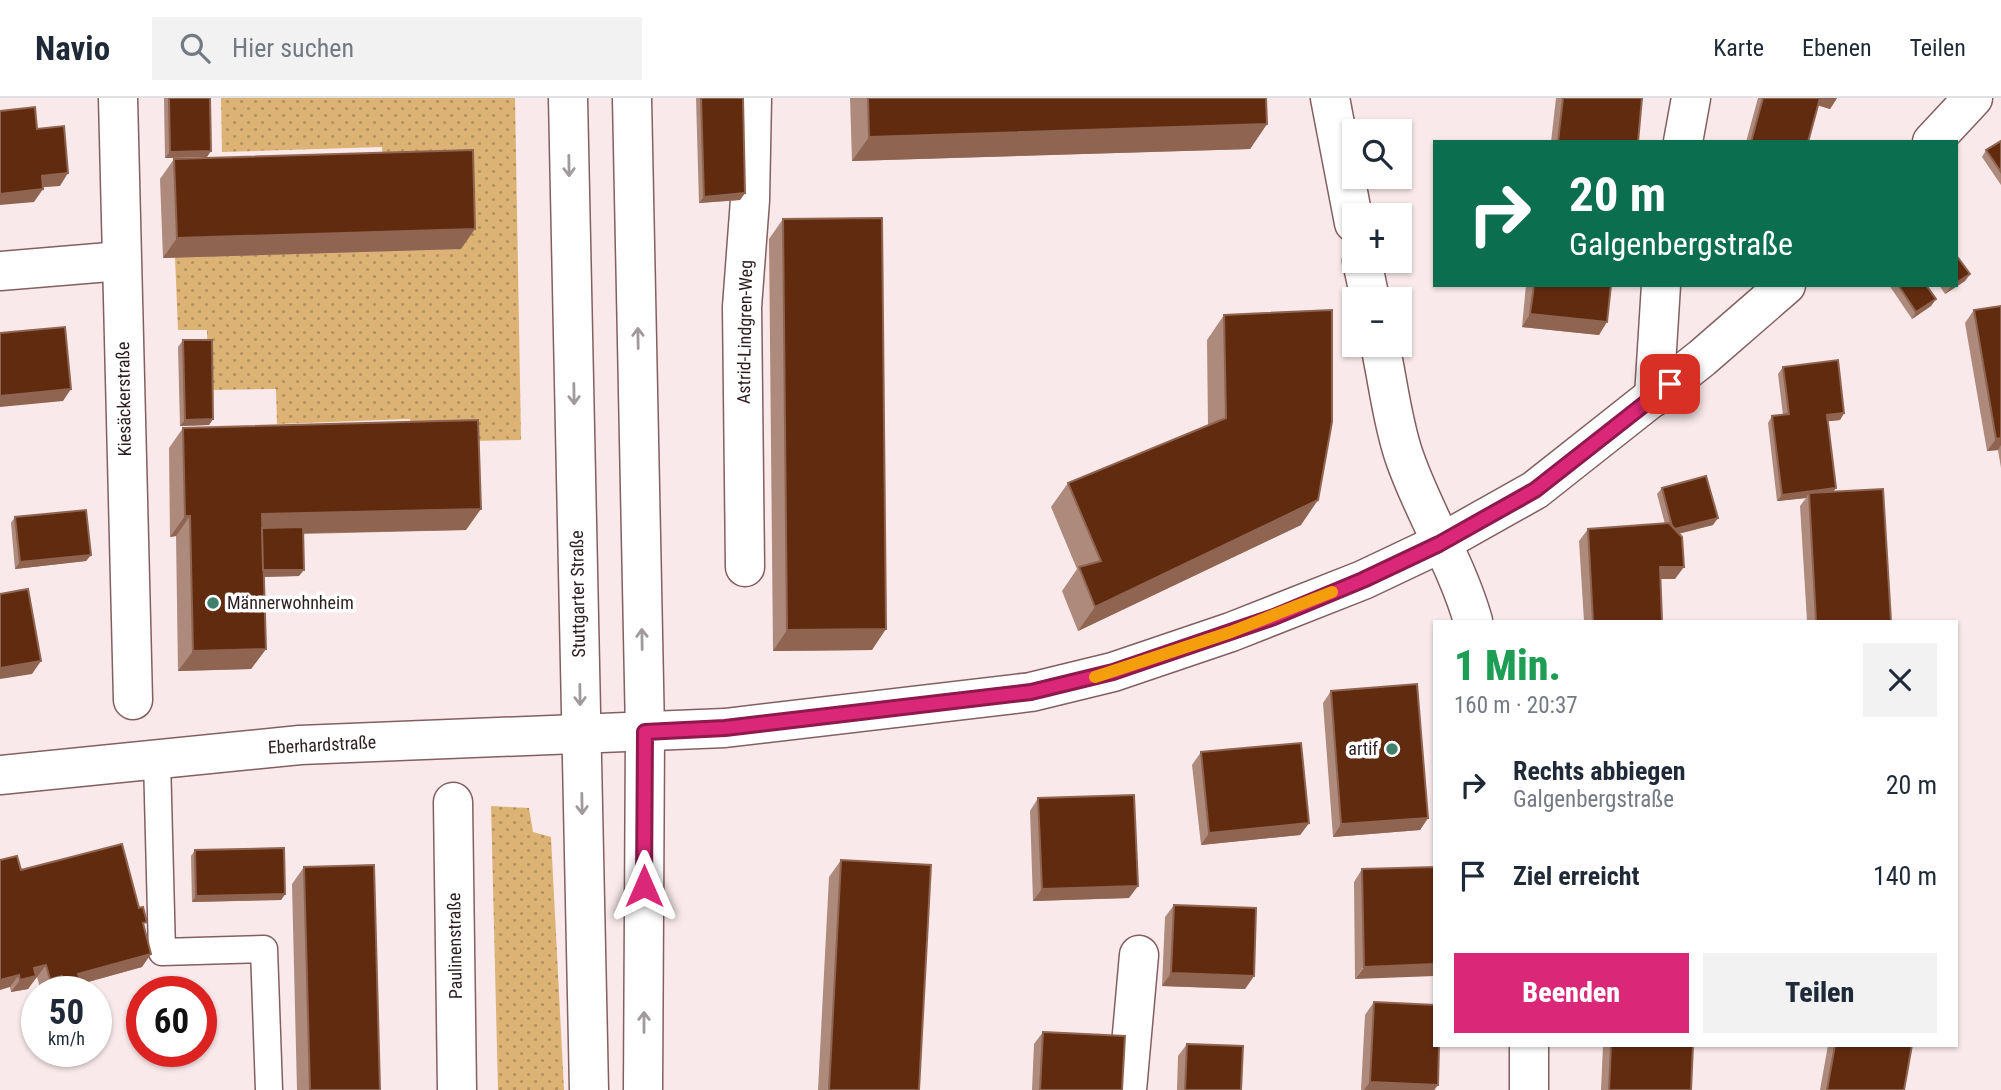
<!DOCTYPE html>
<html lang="de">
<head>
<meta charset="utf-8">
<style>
	:root { --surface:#fff; --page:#f2f2f3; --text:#1f2937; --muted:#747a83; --line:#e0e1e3; --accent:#db2777 }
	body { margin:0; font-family:"Roboto Condensed",sans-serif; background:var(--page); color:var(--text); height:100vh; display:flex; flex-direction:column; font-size:26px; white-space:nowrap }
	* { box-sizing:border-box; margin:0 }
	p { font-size:23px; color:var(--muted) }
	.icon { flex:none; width:38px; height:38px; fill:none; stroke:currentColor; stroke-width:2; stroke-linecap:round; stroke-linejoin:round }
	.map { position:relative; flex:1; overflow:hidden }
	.side { position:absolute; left:1433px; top:522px; width:525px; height:427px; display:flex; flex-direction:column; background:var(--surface); border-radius:0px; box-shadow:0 2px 5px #0004 }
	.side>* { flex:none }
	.top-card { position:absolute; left:1433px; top:42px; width:525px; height:147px; border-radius:0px; box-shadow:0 2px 5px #0004; background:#0b6e4f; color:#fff; overflow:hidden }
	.tools { position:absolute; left:1342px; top:21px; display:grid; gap:14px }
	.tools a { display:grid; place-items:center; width:70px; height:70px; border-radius:0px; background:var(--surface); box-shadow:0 2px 5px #0004; font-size:35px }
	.speed { position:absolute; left:21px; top:878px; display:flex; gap:14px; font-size:35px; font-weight:700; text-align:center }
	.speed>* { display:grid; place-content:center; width:91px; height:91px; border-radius:50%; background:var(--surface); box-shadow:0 2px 5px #0004; line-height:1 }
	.speed small { font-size:18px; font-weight:400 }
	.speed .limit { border:10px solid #d22; background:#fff; color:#111 }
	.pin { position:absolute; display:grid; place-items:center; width:60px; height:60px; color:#fff; margin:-30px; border-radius:14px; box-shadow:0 4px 10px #0006 }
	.me { position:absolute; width:77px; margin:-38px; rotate:0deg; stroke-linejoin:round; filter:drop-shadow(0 0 5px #0008) }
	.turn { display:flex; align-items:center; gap:24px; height:147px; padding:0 21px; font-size:32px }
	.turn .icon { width:91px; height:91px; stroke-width:2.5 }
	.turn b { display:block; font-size:49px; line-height:60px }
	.round { display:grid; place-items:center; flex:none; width:74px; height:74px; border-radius:0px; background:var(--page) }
	.headline { display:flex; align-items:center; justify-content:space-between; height:119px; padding:0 21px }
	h1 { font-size:42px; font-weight:800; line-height:52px; color:#1e9e55 }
	.primary-button { display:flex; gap:14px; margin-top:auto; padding:14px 21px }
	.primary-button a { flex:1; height:80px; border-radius:0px; background:var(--accent); color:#fff; font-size:28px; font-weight:800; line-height:80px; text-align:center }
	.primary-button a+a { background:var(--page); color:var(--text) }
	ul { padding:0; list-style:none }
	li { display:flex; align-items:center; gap:21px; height:91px; padding:0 21px }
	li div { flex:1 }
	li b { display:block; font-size:26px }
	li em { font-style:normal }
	header { display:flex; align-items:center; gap:42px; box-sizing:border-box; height:98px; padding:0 35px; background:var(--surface); border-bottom:2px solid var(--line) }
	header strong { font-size:33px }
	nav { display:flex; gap:38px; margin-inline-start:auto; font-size:24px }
	.search { width:490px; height:63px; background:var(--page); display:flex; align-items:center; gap:18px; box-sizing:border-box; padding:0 24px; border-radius:0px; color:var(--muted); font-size:26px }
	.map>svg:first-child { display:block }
	.green { fill:url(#green-dots) }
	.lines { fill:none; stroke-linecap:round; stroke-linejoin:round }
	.service-casing { stroke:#825f62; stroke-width:29 }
	.minor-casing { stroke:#825f62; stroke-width:41 }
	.primary-casing { stroke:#825f62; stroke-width:41 }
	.service { stroke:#fff; stroke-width:26 }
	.minor { stroke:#fff; stroke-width:38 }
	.primary { stroke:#fff; stroke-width:38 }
	.wall { fill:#ad8a7c }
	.shaded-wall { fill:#8f6451 }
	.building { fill:#612b0f; stroke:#8f6451; stroke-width:2 }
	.oneway { stroke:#a09a9b }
	.route-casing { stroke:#8e194d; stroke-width:18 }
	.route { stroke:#db2777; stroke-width:12 }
	.slow { stroke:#f59e0b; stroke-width:12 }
	.poi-dot { fill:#40806e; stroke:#fff; stroke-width:2.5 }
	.labels { text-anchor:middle; stroke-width:7; stroke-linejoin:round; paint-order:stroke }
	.street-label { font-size:18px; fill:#2d1e20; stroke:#fff }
	.poi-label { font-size:18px; fill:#2d1e20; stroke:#fff; text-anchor:start }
</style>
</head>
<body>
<header>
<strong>Navio</strong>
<div class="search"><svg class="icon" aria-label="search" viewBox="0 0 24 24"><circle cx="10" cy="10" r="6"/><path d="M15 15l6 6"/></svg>Hier suchen</div>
<nav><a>Karte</a><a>Ebenen</a><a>Teilen</a></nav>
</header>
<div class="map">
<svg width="2001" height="992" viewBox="0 0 2001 992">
	<defs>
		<pattern id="green-dots" width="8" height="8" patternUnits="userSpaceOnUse" patternTransform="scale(1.75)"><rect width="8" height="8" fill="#dcb374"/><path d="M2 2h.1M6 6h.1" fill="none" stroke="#b3915f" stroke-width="1.8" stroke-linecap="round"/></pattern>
	</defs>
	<rect width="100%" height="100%" fill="#f9e9ea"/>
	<g class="green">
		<polygon points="221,0 515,0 521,342 412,344 410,321 277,326 276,291 208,292 207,232 178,232 175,159 461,151 383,74 382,49 222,54"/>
		<polygon points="491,708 529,710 533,734 551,739 564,992 498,992"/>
	</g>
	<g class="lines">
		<g class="service-casing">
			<polyline id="service" points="157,661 162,854 264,851 269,992"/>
		</g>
		<g class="minor-casing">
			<g id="minor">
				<polyline points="118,0 133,602"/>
				<polyline points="1330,0 1354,125"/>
				<polyline points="1683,44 1691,0"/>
				<polyline points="1932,44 1973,0"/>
				<polyline points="1362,163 1370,201"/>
				<polyline points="0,173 121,163"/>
				<path d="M 1380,247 C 1388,283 1392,323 1404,358 C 1423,414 1457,466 1473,523"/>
				<polyline points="1654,299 1661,187"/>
				<polyline points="745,469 742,209 750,102 752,0"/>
				<polyline points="0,677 300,647 725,630 1031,594 1113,574 1231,534 1363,482 1439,446 1535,392 1702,260 1786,187"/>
				<polyline points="453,704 457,992"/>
				<polyline points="1127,992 1139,857"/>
				<polyline points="1529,992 1529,947"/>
			</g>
		</g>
		<g class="primary-casing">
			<g id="primary">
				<polyline points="568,0 589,992"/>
				<polyline points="632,0 645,634 643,992"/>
			</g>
		</g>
		<use href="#service" class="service"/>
		<use href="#minor" class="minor"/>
		<use href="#primary" class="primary"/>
	</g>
	<g class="wall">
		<polygon points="164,0 210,0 207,59 165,60"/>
		<polygon points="696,0 743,0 745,95 740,102 699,105"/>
		<polygon points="850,0 1266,0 1267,26 1250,51 852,63"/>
		<polygon points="1556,0 1642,0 1638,44 1551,44"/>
		<polygon points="1758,0 1837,0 1830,11 1818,7 1808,44 1746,44"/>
		<polygon points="2001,43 2001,87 1982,59 1986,52"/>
		<polygon points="174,61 461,151 163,160 160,81"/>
		<polygon points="783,121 872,552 773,553 769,141"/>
		<polygon points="1970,176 1965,183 1945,196 1939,187 1956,187"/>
		<polygon points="1526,187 1611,187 1599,237 1522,229"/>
		<polygon points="1889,187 1926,187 1936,201 1931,208 1912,221"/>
		<polygon points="2001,208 2001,370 1998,352 1987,353 1965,225 1974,212"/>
		<polygon points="1224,217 1301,427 1078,533 1062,493 1077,471 1051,409 1068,385 1208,327 1207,242"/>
		<polygon points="183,242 213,321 209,327 180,328 178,249"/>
		<polygon points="1783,269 1844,315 1840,322 1827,323 1836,390 1833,394 1891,523 1807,523 1800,408 1806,400 1777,403 1768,325 1772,318 1783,317 1778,276"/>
		<polygon points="183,330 466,432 303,436 299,478 264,479 266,551 251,571 178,573 176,438 170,439 169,350"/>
		<polygon points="1662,390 1713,427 1679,436 1675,481 1660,481 1662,523 1584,523 1579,443 1588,431 1665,426 1657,396"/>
		<polygon points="15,419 91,457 86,463 15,471 11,425"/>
		<polygon points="1331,593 1428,720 1420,732 1333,739 1323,605"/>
		<polygon points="1201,654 1309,725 1300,737 1201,747 1192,667"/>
		<polygon points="1038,700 1129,800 1033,803 1030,713"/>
		<polygon points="195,752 285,796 281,802 192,804 191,758"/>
		<polygon points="841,762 919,992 818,992 829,779"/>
		<polygon points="304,769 380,992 297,992 292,786"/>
		<polygon points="1435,769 1355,881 1354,784 1362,771"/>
		<polygon points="21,772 144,828 142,869 77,887 71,894 55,894 54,890 41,893 37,879 35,880 28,891 11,894 10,889"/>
		<polygon points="1174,807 1254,878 1245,891 1162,888 1165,819"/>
		<polygon points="1374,904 1438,987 1434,992 1361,992 1365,917"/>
		<polygon points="1043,934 1122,992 1032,992 1034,946"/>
		<polygon points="1187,946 1241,992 1177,992 1178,958"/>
		<polygon points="1603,947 1693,947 1691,992 1601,992"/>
		<polygon points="1828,947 1912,947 1904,992 1820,992"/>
	</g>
	<g class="shaded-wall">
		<polygon points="1817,0 1837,0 1830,11 1813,6"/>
		<polygon points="1267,26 1250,51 852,63 869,39"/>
		<polygon points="211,53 207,59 165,60 170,54"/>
		<polygon points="68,75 60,88 33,90 42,78"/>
		<polygon points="43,91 34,104 0,107 0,96"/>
		<polygon points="745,95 740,102 699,105 704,99"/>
		<polygon points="475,131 461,151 163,160 177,140"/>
		<polygon points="1970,176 1965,183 1945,196 1950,190 1953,187 1956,187 1956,185"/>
		<polygon points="1936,201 1931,208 1912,221 1916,214"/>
		<polygon points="1530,216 1607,224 1599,237 1522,229"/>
		<polygon points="71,291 63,303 0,309 0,298"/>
		<polygon points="1844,315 1840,322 1822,324 1827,317"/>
		<polygon points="213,321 209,327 180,328 185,322"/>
		<polygon points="2001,340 2001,347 1998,352 1987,353 1996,341"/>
		<polygon points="1836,390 1831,396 1809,395 1806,400 1777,403 1782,397"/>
		<polygon points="1318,402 1301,427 1078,533 1095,509"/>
		<polygon points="481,411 466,432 260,436 262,416"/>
		<polygon points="185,418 190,418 176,438 170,439"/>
		<polygon points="1718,420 1713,427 1668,438 1673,432"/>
		<polygon points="91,457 86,463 15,471 20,464"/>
		<polygon points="1660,469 1684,469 1675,481 1651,481"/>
		<polygon points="304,472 299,478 256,479 261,473"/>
		<polygon points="886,531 872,552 773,553 787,532"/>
		<polygon points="266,551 251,571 178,573 193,553"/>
		<polygon points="41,563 32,576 0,581 0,570"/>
		<polygon points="1428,720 1420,732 1333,739 1341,726"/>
		<polygon points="1309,725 1300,737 1201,747 1209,735"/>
		<polygon points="1138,788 1129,800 1033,803 1042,791"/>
		<polygon points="285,796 281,802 192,804 196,798"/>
		<polygon points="151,856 142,869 77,887 71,894 59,894 64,886 78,876"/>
		<polygon points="1435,866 1435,878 1355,881 1364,869"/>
		<polygon points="46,867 28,891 11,894 20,882 34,870"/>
		<polygon points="1171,875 1254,878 1245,891 1162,888"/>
		<polygon points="19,877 10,889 0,892 0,882"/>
		<polygon points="62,878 54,890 41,893 50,881"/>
		<polygon points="1370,984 1438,987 1434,992 1364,992"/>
	</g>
	<g class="building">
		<polygon points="169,0 210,0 211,53 170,54"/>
		<polygon points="701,0 743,0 745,95 704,99"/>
		<polygon points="868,0 1266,0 1267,26 869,39"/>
		<polygon points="1563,0 1642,0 1638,44 1558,44"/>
		<polygon points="1763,0 1820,0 1808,44 1751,44"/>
		<polygon points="35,9 37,31 64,28 68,75 42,78 43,91 0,96 0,13"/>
		<polygon points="2001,43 2001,74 1986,52"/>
		<polygon points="473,52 475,131 177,140 174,61"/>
		<polygon points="882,120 886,531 787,532 783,121"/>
		<polygon points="1956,157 1970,176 1956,185"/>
		<polygon points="1534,187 1611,187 1607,224 1530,216"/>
		<polygon points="1898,187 1926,187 1936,201 1916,214"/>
		<polygon points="2001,208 2001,340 1996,341 1974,212"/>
		<polygon points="1332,212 1332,324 1318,402 1095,509 1079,469 1101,463 1068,385 1226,320 1224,217"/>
		<polygon points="65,229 71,291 0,298 0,235"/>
		<polygon points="183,242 212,242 213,321 185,322"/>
		<polygon points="1838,262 1844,315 1827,317 1836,390 1782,397 1772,318 1789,316 1783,269"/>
		<polygon points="478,322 481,411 262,416 266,551 193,553 190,418 185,418 183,330"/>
		<polygon points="1706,378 1718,420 1675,431 1672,428 1662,390"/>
		<polygon points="1883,391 1891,523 1816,523 1809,395"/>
		<polygon points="86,412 91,457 20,464 15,419"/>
		<polygon points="1669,425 1682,439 1684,469 1660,469 1662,523 1593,523 1588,431"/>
		<polygon points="303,429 304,472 263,472 262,430"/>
		<polygon points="28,491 41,563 0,570 0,496"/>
		<polygon points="1417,586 1428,720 1341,726 1331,593"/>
		<polygon points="1301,645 1309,725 1209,735 1201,654"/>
		<polygon points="1134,697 1138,788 1042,791 1038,700"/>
		<polygon points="122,746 139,810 143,809 147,824 143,825 151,856 78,876 80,882 64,886 62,878 50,881 46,867 34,870 36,878 20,882 19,877 0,882 0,762 17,758 21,772"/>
		<polygon points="284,750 285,796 196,798 195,752"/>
		<polygon points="841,762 931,767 919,992 829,992"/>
		<polygon points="374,767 380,992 310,992 304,769"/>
		<polygon points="1435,769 1435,866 1364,869 1362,771"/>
		<polygon points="1174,807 1256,810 1254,878 1171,875"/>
		<polygon points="1374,904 1435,907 1435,947 1439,947 1438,987 1370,984"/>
		<polygon points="1043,934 1125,938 1122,992 1040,992"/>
		<polygon points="1187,946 1243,948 1241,992 1185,992"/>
		<polygon points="1611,947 1693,947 1691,992 1609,992"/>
		<polygon points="1835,947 1912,947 1904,992 1827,992"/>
	</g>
	<defs><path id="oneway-shaft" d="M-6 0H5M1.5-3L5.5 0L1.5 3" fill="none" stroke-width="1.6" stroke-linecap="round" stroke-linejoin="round" transform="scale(1.75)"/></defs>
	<g class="oneway">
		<use href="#oneway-shaft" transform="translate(569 68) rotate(89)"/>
		<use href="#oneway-shaft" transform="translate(638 240) rotate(-91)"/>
		<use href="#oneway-shaft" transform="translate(574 296) rotate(89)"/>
		<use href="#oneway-shaft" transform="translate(642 541) rotate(-91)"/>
		<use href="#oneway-shaft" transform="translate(580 597) rotate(89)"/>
		<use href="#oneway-shaft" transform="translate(582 706) rotate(89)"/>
		<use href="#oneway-shaft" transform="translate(644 924) rotate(-90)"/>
	</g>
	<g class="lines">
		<g class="route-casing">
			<polyline id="route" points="644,788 645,634 725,630 1031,594 1113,574 1274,519 1363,482 1439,446 1535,392 1670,286"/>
		</g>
		<use href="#route" class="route"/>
		<polyline class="slow" points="1095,579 1231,534 1332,494"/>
	</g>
	<g class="poi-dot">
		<circle cx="213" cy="505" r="7"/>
		<circle cx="1392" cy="651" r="7"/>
	</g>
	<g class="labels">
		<g class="street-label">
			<text transform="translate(745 234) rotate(-89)" y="6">Astrid-Lindgren-Weg</text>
			<text transform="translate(124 301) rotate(-91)" y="6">Kiesäckerstraße</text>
			<text transform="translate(578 496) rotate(-91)" y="6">Stuttgarter Straße</text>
			<text transform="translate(322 647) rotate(-3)" y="6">Eberhardstraße</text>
			<text transform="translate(455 848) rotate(-91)" y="6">Paulinenstraße</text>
		</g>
		<g class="poi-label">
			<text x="227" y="511">Männerwohnheim</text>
			<text x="1378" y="657" text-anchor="end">artif</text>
		</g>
	</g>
</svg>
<div class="tools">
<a><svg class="icon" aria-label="search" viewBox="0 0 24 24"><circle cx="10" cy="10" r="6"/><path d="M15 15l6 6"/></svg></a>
<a>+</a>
<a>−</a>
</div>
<div class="speed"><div>50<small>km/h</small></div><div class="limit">60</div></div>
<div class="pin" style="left:1670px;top:286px;background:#d93025"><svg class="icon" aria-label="arrive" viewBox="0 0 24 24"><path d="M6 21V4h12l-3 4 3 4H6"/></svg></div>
<svg class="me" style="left:644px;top:788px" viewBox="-20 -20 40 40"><path d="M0-17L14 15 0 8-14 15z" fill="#db2777" stroke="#fff" stroke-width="4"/></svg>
<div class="top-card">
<div class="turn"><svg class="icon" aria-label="right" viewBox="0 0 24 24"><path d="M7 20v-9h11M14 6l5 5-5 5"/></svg><div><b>20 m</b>Galgenbergstraße</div></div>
</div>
<section class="side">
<div class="headline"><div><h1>1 Min.</h1><p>160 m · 20:37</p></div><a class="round"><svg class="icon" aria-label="close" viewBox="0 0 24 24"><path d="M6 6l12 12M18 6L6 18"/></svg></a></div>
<ul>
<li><svg class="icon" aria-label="right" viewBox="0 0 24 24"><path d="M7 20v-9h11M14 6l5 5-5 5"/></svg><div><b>Rechts abbiegen</b><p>Galgenbergstraße</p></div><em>20 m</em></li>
<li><svg class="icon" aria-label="arrive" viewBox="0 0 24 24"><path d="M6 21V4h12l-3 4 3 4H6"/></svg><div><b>Ziel erreicht</b></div><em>140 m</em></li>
</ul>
<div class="primary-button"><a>Beenden</a><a>Teilen</a></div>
</section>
</div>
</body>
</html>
